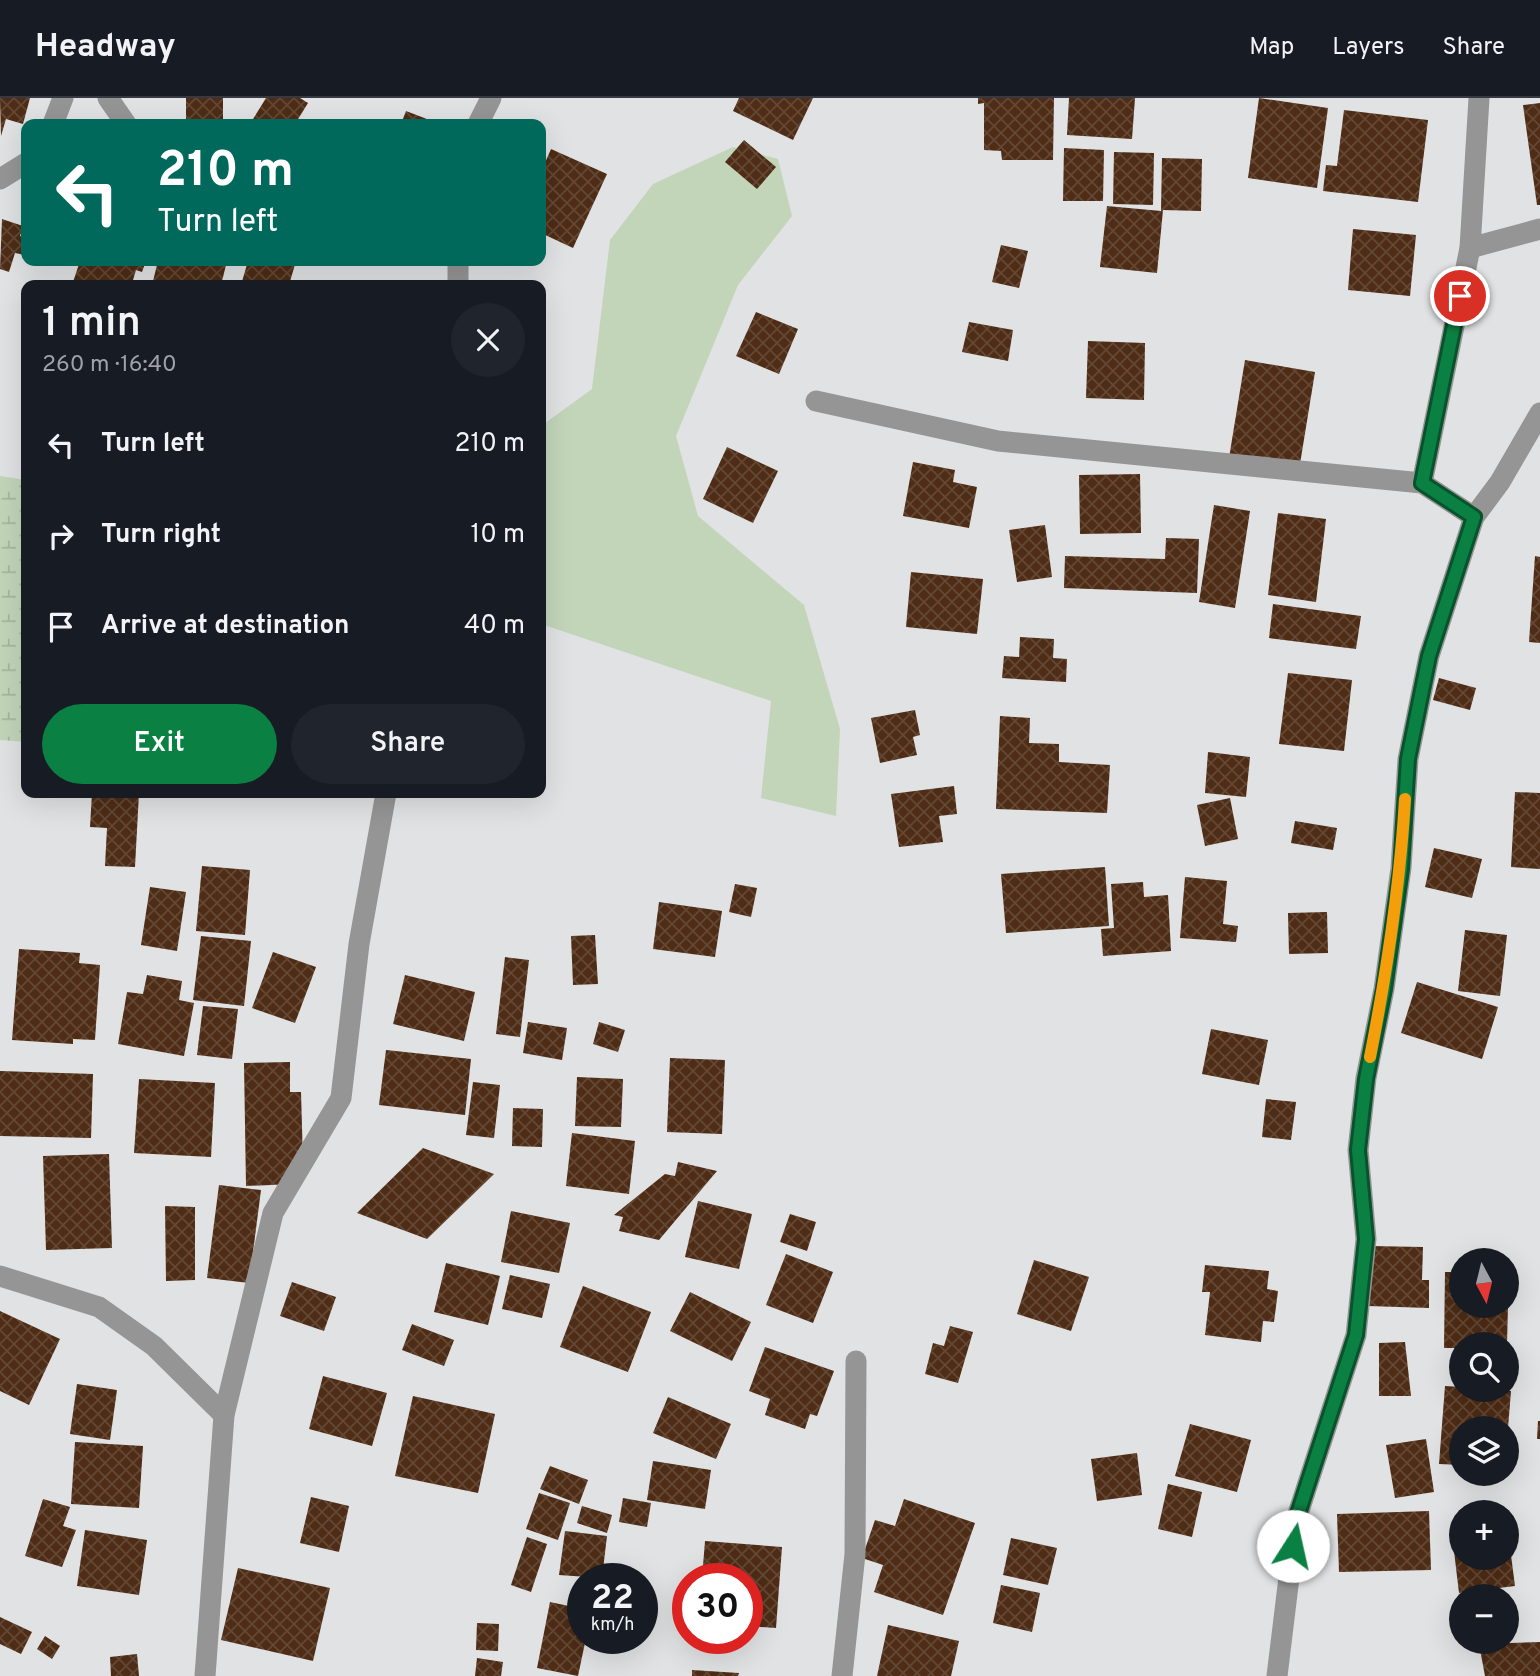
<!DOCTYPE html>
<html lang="en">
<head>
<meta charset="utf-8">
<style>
	:root { --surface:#171b24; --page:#20242c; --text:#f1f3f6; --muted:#9ea1a6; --line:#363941; --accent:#0b8043 }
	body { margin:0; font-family:Overpass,sans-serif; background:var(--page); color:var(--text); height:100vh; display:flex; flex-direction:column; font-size:26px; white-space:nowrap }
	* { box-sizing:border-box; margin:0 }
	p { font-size:23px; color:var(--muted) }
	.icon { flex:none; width:38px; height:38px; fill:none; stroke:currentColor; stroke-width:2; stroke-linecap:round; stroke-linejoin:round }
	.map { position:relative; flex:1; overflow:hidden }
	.details { position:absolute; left:21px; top:182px; width:525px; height:518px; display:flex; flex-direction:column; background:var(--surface); border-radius:14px; box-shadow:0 7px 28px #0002 }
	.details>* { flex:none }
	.hud { position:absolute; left:21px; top:21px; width:525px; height:147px; border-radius:14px; box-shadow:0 7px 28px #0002; background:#00695c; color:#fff; overflow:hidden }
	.needle { width:46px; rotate:173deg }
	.fabs { position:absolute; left:1449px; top:1150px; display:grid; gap:14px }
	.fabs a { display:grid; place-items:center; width:70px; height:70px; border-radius:50%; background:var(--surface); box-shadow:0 7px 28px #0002; font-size:35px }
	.speed { position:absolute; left:567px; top:1465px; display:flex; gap:14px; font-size:35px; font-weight:700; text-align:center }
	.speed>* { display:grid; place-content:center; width:91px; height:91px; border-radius:50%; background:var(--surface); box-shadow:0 7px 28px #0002; line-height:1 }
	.speed small { font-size:18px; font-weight:400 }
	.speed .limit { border:10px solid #d22; background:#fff; color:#111 }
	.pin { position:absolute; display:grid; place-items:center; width:60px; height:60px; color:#fff; margin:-30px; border:4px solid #fff; border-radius:50%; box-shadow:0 2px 7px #0007 }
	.me { position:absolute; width:77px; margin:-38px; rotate:10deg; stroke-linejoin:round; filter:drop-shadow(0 0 5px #0008) }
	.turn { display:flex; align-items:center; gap:24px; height:147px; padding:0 21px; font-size:32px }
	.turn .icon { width:91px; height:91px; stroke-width:2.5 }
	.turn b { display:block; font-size:49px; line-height:60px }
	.round { display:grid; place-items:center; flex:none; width:74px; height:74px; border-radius:37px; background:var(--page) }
	.head { display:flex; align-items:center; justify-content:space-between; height:119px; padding:0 21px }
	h1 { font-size:42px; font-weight:600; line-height:52px }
	.button { display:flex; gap:14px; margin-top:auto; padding:14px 21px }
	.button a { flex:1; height:80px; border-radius:42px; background:var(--accent); color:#fff; font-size:28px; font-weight:600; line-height:80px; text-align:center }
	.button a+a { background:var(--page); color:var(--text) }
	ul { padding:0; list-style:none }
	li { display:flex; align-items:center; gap:21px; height:91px; padding:0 21px }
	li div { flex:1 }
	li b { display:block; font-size:26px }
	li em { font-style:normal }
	header { display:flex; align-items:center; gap:42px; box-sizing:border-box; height:98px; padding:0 35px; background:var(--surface); border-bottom:2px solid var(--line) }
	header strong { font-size:33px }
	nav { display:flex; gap:38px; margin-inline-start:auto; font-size:24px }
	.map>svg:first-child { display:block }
	.green { fill:#c2d5b9 }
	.wetland { fill:url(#wetland-marsh) }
	.building { fill:url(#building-cross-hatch) }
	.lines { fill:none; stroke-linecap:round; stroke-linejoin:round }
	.minor { stroke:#969595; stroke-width:21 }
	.route-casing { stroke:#07532c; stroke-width:18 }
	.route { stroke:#0b8043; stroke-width:12 }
	.slow { stroke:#f59e0b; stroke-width:12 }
</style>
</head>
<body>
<header>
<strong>Headway</strong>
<nav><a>Map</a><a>Layers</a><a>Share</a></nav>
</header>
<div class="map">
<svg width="1540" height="1578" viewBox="0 0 1540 1578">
	<defs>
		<pattern id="wetland-marsh" width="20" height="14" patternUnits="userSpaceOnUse" patternTransform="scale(1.75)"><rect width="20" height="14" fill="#c2d5b9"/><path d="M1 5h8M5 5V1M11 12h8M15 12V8" fill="none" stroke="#a6b69e"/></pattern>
		<pattern id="building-cross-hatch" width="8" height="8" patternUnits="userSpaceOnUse" patternTransform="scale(1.75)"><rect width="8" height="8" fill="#4e2c15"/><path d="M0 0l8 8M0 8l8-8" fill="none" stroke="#634835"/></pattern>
	</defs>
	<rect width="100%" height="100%" fill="#e1e2e3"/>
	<polygon class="green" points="733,49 778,61 792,118 738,187 676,338 698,418 804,507 840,631 836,718 761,700 771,603 541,526 541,328 592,291 610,142 653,86"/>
	<polygon class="wetland" points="0,378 26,382 26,644 0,642"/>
	<g class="building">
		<polygon points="0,0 30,0 23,26 6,21 1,38"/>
		<rect x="186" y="0" width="37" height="22"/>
		<polygon points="266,0 300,0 308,5 295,26 250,26"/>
		<polygon points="739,0 813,0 793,42 733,13"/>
		<polygon points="978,0 1054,0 1053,62 1002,62 1001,53 984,52 984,5 978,6"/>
		<polygon points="1069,0 1135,0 1132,41 1067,37"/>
		<polygon points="1259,0 1328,10 1317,90 1248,80"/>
		<polygon points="1540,5 1540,107 1537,107 1523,7"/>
		<polygon points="1344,12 1428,22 1418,104 1323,93 1326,67 1337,68"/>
		<polygon points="406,13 440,26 401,26"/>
		<polygon points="744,42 776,69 757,91 725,64"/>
		<polygon points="1064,50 1104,52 1103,103 1063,103"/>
		<polygon points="551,51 607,76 573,150 541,135 541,74"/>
		<polygon points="1114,54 1154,55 1153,107 1113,106"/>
		<polygon points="1162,60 1202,61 1201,113 1163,112 1157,175 1100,169 1107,108 1161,113"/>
		<polygon points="2,121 23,128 20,138 26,140 25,157 15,155 9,174 0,171"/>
		<polygon points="1353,131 1416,137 1410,198 1348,192"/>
		<polygon points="1001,147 1028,153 1019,190 992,184"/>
		<polygon points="80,163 146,163 142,174 136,172 133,182 139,184 138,187 72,187"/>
		<polygon points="158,163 227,163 221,187 183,185 182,187 152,187"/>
		<polygon points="248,163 296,163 289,187 241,187"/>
		<polygon points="330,182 349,186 349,187 329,187"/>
		<polygon points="756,214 798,231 779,276 736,258"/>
		<polygon points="969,224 1013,232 1008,263 962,254"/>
		<polygon points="1088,243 1145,245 1144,302 1086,300"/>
		<polygon points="1245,262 1315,274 1299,372 1229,360"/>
		<polygon points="727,349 778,373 753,425 703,401"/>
		<polygon points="913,364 955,372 953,384 977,389 969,430 903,418"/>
		<polygon points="1140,376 1141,435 1080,436 1079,377"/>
		<polygon points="1214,407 1250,413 1235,510 1199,504"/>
		<polygon points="1278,415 1326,421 1316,504 1268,497"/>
		<polygon points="1045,427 1052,479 1017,484 1009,432"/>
		<polygon points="1166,440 1199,441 1197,495 1064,490 1065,458 1165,461"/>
		<polygon points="1535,458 1540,459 1540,545 1529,544"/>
		<polygon points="911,474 983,481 977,536 906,529"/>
		<polygon points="1273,506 1361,518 1356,551 1269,540"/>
		<polygon points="1020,539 1054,541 1053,560 1067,561 1066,584 1002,580 1004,558 1019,559"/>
		<polygon points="1288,575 1352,582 1344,653 1279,646"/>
		<polygon points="1439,580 1476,590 1470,612 1433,602"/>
		<polygon points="915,612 920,637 913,639 917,657 880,665 871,620"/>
		<polygon points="1000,618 1030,620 1029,645 1059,646 1059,664 1110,667 1107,715 996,711"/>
		<polygon points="1208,654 1250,659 1246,699 1205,695"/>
		<polygon points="954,688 957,716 939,718 943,744 899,749 891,696"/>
		<polygon points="1515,694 1540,695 1540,771 1511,769"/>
		<polygon points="92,695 139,695 135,769 105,768 107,730 90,729"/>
		<polygon points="1230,700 1238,741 1205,748 1197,707"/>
		<polygon points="1295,723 1337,730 1333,752 1291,745"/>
		<polygon points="1434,750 1482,761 1472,800 1425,789"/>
		<polygon points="202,768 250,772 245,837 196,833"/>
		<polygon points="1105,769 1109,828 1006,835 1001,776"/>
		<polygon points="1185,779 1227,783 1223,826 1238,828 1236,844 1180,840"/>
		<polygon points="1143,784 1144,799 1168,797 1171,853 1103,858 1101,831 1114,830 1111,786"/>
		<polygon points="735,786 757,790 751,819 729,814"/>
		<polygon points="150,789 186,794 177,853 141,847"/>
		<polygon points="659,804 722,813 715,859 653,851"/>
		<polygon points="1327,814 1328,855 1289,856 1288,815"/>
		<polygon points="1465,832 1507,837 1500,898 1458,893"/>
		<polygon points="595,837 598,886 573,887 571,838"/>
		<polygon points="201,838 251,843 244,908 193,902"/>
		<polygon points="19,851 80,855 79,865 100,867 95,942 73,941 73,946 12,942"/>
		<polygon points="273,854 316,869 295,925 252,910"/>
		<polygon points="505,859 529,862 520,939 496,936"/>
		<polygon points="147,877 182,883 179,902 194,905 184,958 118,946 127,894 143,896"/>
		<polygon points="405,877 475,894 464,943 393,926"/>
		<polygon points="1417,884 1498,909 1482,961 1401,935"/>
		<polygon points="203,908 238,911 232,961 197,957"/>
		<polygon points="528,924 567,930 562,962 523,955"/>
		<polygon points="599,924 625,932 618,954 593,946"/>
		<polygon points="1211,931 1268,942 1259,987 1202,976"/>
		<polygon points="386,952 471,961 465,1017 379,1007"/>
		<polygon points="670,960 725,962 722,1036 667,1034"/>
		<polygon points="290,964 290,994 301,994 303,1064 293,1086 246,1088 244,965"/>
		<polygon points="0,973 93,976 91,1040 0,1038"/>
		<polygon points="577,979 623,981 621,1029 575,1028"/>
		<polygon points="139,981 215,985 211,1059 134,1055"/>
		<polygon points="473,984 500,987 494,1040 466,1037"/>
		<polygon points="1266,1001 1296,1004 1291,1042 1262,1039"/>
		<polygon points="513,1010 543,1011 542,1049 512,1048"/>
		<polygon points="572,1035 635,1043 629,1096 566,1088"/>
		<polygon points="423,1050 494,1076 427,1141 357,1115"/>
		<polygon points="109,1056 112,1150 46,1152 43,1058"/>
		<polygon points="678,1064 717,1073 659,1142 619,1133 623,1119 614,1117 665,1076 675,1078"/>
		<polygon points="219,1087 261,1092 249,1185 207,1180"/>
		<polygon points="698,1103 752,1116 739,1171 685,1159"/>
		<polygon points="165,1108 195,1109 195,1182 166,1183"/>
		<polygon points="511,1113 570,1125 559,1175 501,1164"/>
		<polygon points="790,1116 816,1124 807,1153 780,1144"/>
		<polygon points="1370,1148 1423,1149 1422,1182 1429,1182 1429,1210 1368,1208"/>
		<polygon points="786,1156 833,1174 813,1225 766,1207"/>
		<polygon points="1034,1162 1089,1179 1071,1233 1017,1216"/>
		<polygon points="446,1165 500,1178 488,1227 434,1214"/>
		<polygon points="1205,1167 1269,1173 1267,1191 1278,1193 1274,1224 1263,1223 1261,1244 1205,1237 1210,1194 1202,1194"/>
		<polygon points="1445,1174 1461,1174 1461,1208 1508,1208 1507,1246 1461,1246 1461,1250 1444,1250"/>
		<polygon points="510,1177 550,1186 542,1220 502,1211"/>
		<polygon points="292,1184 336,1199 324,1233 280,1218"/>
		<polygon points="583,1188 651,1214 628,1274 560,1249"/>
		<polygon points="690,1194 751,1224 732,1263 670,1233"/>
		<polygon points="0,1213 60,1241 29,1307 0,1293"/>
		<polygon points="412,1226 454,1242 444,1268 402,1252"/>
		<polygon points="950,1228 973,1234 958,1285 925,1276 933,1245 944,1248"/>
		<polygon points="1405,1244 1411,1298 1379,1298 1379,1245"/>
		<polygon points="765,1249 834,1273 817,1318 810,1316 805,1331 765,1317 770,1301 749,1293"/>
		<polygon points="323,1278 387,1295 372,1348 309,1331"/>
		<polygon points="77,1286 117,1292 110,1342 70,1336"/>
		<polygon points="1445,1288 1461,1289 1461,1292 1511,1293 1508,1330 1461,1330 1461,1367 1439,1366"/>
		<polygon points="413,1298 495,1316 478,1395 395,1378"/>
		<polygon points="668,1299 731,1326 716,1361 653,1335"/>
		<polygon points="1538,1323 1540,1323 1540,1341 1537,1341"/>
		<polygon points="1190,1326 1251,1342 1237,1394 1175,1378"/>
		<polygon points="1426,1341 1434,1394 1395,1400 1386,1347"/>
		<polygon points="75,1344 143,1348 139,1410 71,1406"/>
		<polygon points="1137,1355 1142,1397 1097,1403 1091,1361"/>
		<polygon points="653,1363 711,1372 705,1411 647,1402"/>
		<polygon points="550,1368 588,1382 579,1406 540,1391"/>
		<polygon points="1168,1386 1202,1394 1192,1439 1158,1431"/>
		<polygon points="539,1395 570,1405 558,1442 526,1431"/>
		<polygon points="311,1399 349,1408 339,1454 300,1445"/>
		<polygon points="623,1400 651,1405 647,1429 619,1424"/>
		<polygon points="43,1401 70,1409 63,1428 76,1432 62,1469 25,1458"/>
		<polygon points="904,1401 975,1425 943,1517 874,1494 883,1467 862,1460 875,1422 895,1428"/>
		<polygon points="582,1408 612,1417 607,1435 577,1425"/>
		<polygon points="1429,1413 1431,1472 1339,1474 1337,1416"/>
		<polygon points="1461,1427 1461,1460 1507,1460 1508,1434 1515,1488 1459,1495 1451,1428"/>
		<polygon points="85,1432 147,1442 139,1497 77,1488"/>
		<polygon points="565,1433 607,1438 602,1480 559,1477"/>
		<polygon points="527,1439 547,1446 531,1494 511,1487"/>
		<polygon points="1011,1440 1057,1450 1048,1487 1003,1477"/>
		<polygon points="705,1443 782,1449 776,1530 747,1528 747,1480 702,1480"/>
		<polygon points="238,1470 330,1490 313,1563 221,1542"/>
		<polygon points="1001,1487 1040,1495 1032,1534 993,1525"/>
		<polygon points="550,1504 583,1511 583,1540 586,1540 578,1578 537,1570"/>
		<polygon points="0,1519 32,1534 21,1556 0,1546"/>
		<polygon points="477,1525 499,1526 498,1553 476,1552"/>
		<polygon points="888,1527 959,1543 951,1578 877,1578"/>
		<polygon points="45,1538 60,1548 52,1561 37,1551"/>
		<polygon points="1540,1544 1540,1578 1485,1578 1479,1546"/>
		<polygon points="137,1556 139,1578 111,1578 110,1559"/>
		<polygon points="477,1560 503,1564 501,1578 475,1578"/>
		<polygon points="692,1572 739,1575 738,1578 692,1578"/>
	</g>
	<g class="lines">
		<g class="minor">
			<polyline points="108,0 126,26"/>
			<polyline points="53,26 63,0"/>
			<polyline points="478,26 491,0"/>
			<polyline points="0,81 26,65"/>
			<polyline points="1470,150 1540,131"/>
			<polyline points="458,187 458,163"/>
			<polyline points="816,303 998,343 1422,385 1474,419"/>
			<polyline points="1422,385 1470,150 1479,0"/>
			<polyline points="0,1178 99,1209 154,1248 224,1317"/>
			<polyline points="205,1578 224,1317 273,1115 341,1000 359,846 386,695"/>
			<polyline points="842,1578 855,1456 856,1263"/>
			<polyline points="1277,1578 1296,1422 1356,1237 1366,1141 1358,1052 1366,980 1384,891 1401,770 1408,661 1429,558 1474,419 1500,384 1540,315"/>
		</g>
	</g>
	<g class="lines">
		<g class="route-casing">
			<polyline id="route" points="1293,1448 1296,1422 1356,1237 1366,1141 1358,1052 1366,981 1384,891 1401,771 1408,661 1429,558 1474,419 1422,385 1460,198"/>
		</g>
		<use href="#route" class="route"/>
		<path class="slow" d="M 1370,959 C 1387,873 1400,788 1405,701"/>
	</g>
</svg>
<div class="fabs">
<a><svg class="needle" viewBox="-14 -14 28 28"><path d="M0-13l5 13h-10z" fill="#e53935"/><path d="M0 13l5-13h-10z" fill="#9ea1a6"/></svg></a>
<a><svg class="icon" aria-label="search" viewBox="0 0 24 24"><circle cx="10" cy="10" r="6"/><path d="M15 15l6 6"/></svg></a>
<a><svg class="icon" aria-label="layers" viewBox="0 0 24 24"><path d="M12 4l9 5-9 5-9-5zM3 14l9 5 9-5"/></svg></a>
<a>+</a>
<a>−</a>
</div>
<div class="speed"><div>22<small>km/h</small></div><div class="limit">30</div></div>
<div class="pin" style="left:1460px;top:198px;background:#d93025"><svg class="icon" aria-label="arrive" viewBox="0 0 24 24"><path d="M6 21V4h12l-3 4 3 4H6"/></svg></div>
<svg class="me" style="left:1293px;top:1448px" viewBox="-20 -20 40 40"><circle r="19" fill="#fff"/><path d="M0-13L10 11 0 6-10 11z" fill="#0b8043"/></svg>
<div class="hud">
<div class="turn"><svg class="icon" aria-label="left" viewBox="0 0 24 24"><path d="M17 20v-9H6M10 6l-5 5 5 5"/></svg><div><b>210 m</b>Turn left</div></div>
</div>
<section class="details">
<div class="head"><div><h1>1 min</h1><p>260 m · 16:40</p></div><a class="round"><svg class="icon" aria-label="close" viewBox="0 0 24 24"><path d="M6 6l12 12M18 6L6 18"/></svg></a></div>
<ul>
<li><svg class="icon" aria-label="left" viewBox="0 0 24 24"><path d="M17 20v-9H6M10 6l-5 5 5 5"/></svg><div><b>Turn left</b></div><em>210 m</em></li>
<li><svg class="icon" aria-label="right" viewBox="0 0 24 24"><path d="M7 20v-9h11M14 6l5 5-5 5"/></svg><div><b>Turn right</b></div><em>10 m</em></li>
<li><svg class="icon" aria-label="arrive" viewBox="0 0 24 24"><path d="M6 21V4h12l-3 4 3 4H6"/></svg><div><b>Arrive at destination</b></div><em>40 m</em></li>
</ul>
<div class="button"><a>Exit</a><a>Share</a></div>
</section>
</div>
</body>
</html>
